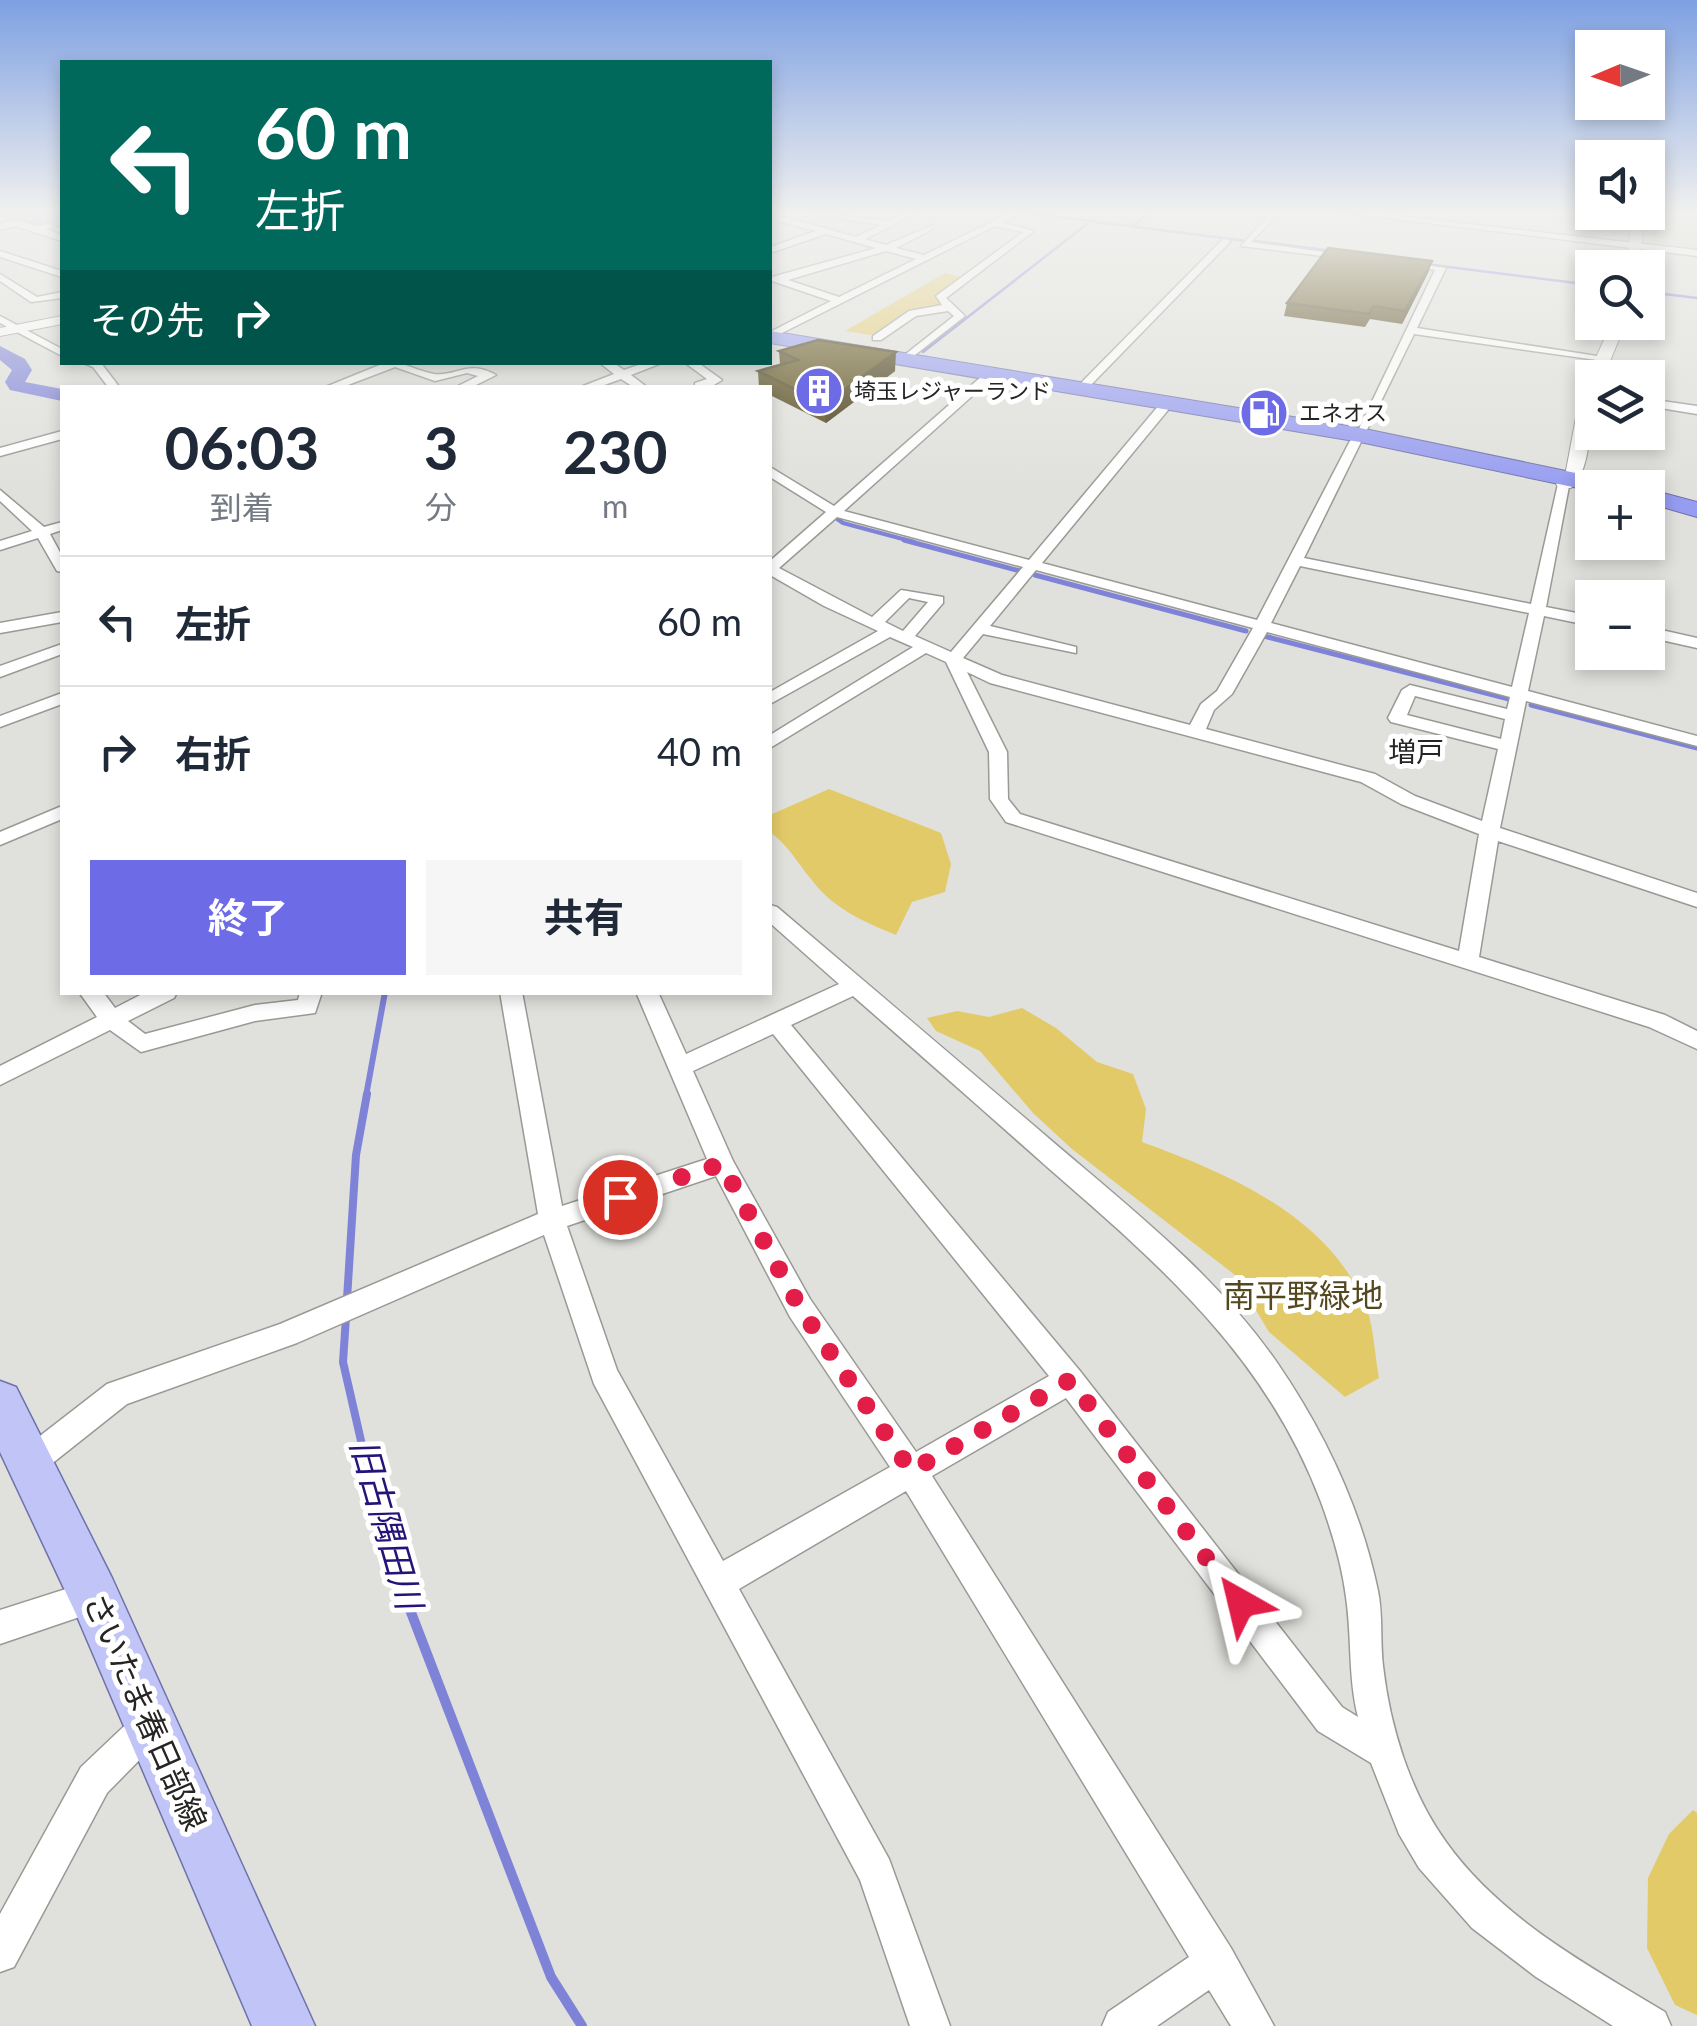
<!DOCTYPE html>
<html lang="ja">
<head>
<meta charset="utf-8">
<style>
	:root { --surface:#fff; --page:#f6f6f7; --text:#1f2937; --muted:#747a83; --line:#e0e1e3; --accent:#6d6be5 }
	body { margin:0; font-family:Lato,"Noto Sans JP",sans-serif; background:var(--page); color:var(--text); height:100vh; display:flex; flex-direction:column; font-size:38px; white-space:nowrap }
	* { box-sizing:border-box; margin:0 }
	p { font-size:32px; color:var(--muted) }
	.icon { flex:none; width:55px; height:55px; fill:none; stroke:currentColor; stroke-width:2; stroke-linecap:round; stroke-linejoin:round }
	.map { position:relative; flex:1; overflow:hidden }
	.sheet { position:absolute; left:60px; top:385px; width:712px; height:610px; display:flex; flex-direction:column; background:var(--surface); border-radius:0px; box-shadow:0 5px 15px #0003 }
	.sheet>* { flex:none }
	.guide { position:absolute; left:60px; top:60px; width:712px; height:305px; border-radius:0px; box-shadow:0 5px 15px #0003; background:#00695c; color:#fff; overflow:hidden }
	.needle { width:65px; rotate:268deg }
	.controls { position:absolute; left:1575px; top:30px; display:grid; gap:20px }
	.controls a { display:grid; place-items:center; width:90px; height:90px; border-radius:0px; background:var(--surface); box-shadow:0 5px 15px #0003; font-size:50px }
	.pin { position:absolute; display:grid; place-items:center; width:85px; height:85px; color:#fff; margin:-42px; border:5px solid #fff; border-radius:50%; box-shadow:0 2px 10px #0007 }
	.me { position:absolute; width:110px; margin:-55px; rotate:323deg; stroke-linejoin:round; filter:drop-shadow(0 0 8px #0008) }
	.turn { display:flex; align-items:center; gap:35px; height:210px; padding:0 30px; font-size:45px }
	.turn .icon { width:130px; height:130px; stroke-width:2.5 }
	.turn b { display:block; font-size:70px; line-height:85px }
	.then { display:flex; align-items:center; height:95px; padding:0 30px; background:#0003; gap:20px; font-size:38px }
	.eta { display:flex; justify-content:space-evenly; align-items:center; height:170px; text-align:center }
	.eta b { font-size:60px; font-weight:700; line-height:70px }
	.action { display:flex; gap:20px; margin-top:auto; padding:20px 30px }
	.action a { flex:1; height:115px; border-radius:0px; background:var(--accent); color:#fff; font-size:40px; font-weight:700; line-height:115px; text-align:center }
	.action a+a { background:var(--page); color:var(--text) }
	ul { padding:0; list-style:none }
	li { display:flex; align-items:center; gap:30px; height:130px; padding:0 30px; border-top:2px solid var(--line) }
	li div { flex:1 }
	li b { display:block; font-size:38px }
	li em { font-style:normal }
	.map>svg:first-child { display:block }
	.built { fill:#d5d2c9 }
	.green { fill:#e3ca69 }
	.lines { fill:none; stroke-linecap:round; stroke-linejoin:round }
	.stream-far5 { stroke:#7f83d8; stroke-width:2.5 }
	.stream-far4 { stroke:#7f83d8; stroke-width:4 }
	.stream-far3 { stroke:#7f83d8; stroke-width:5 }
	.stream-far2 { stroke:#7f83d8; stroke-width:6 }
	.stream-far1 { stroke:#7f83d8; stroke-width:8 }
	.stream { stroke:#7f83d8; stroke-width:10 }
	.river { fill:#7f83d8; fill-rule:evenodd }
	.street-casing { stroke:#999995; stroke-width:3 }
	.secondary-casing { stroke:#999995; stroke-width:2 }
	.primary-casing { stroke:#6f72a9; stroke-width:3 }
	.highway-casing { stroke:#6f72a9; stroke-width:2 }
	.street { fill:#fff; fill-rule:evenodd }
	.secondary { fill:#fff; fill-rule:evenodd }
	.primary { fill:#c0c4f7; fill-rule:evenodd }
	.highway { fill:#969cf1; fill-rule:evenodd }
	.wall { fill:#4b3f0d }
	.shaded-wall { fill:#3d330a }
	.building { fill:#57490f; stroke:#3d330a; stroke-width:2.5 }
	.route { stroke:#e11d48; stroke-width:18; stroke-dasharray:0 32.4 }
	.labels { text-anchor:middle; stroke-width:10; stroke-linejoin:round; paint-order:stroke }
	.far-poi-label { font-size:22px; fill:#262524; stroke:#fff; text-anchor:start }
	.far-quarter-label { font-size:28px; fill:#262524; stroke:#fff }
	.near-park-label { font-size:32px; fill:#54491e; stroke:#fff }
	.near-street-label { font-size:32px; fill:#262524; stroke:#fff }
	.near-water-label { font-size:35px; font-style:italic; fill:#261378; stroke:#fff }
</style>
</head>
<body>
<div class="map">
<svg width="1697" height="2026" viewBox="0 0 1697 2026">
	<rect width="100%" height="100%" fill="#e0e0dc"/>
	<polygon class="built" points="1656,211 1697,211 1697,250 1651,245"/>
	<g class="green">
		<polygon points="945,273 963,277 935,297 943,307 914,311 878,336 845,331"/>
		<path d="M 829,789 L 941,833 L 951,864 L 945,892 L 912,902 L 896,935 C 864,922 832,908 811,879 C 796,861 789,846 770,832 L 770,815 Z"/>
		<path d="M 1022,1008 L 1056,1028 L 1097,1062 L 1133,1074 L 1146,1109 L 1142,1142 C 1229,1174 1330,1216 1367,1309 C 1374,1330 1375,1357 1379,1378 L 1345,1397 L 1269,1332 L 1235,1275 L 1072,1149 L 1033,1113 L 980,1051 L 936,1031 L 927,1018 L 957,1011 L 989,1017 Z"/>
		<polygon points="1693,1810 1697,1813 1697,2015 1675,2005 1647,1948 1648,1878 1669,1834"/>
	</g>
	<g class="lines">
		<g class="stream-far5">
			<polyline points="31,211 62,214"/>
			<polyline points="1010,211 1247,241"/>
			<polyline points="1134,225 1152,211"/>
			<polyline points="1255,241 1333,251"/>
			<polyline points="1425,264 1592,285"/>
			<polyline points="1648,292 1697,298"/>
			<polyline points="923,352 1087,224"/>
		</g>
		<polyline class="stream-far4" points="830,514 843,523 914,542"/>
		<g class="stream-far3">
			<polyline points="904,540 1020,571"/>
			<polyline points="1035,575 1246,631"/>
			<polyline points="1260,635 1509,699"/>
			<polyline points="1531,705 1697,748"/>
		</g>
		<polyline class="stream-far2" points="366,1096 385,992"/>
		<g class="stream-far1">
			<polyline points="347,1299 356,1155 367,1094"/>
			<polyline points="346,1317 343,1362 375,1502"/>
		</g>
		<polyline class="stream" points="374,1499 384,1542 551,1977 582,2026"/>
		<polygon class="river" points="0,346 25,359 32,370 25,382 62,389 62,401 10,390 5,382 12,370 0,360"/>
		<g class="street-casing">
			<g id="street">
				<path d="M 798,211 L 889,221 L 911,211 L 921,211 L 865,239 L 886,245 L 933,225 L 933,229 L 896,248 L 924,255 L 1014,211 L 1019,213 L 1003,223 L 1034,231 L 946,298 L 965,316 L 906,362 L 902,357 L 954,316 L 948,311 L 916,316 L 881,340 L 873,340 L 873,336 L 909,311 L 942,305 L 936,296 L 1023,232 L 995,226 L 770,339 L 770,332 L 831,301 L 772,281 L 772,277 L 876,248 L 826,234 L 770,253 L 770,247 L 816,231 L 770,219 L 770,213 L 856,237 L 881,225 ZM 886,251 L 916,259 L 839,297 L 788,280 Z"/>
				<polygon points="1272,211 1281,211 1251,242 1360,257 1355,260 1241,246"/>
				<polygon points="1329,211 1353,211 1697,250 1697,256"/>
				<polygon points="15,220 37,226 56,222 56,226 46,229 62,235 62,241 15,226 0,230 0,224"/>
				<polygon points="1223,239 1231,241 1087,389 1079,389 1079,385"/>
				<polygon points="0,251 62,271 62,277 0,257"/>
				<path d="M 1399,261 L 1446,268 L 1417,328 L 1610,358 L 1604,361 L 1414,334 L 1304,558 L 1531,604 L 1558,484 L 1570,481 L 1546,607 L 1592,616 L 1592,626 L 1544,616 L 1528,691 L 1697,736 L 1697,746 L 1526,701 L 1500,828 L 1697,893 L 1697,907 L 1498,841 L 1479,957 L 1665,1015 L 1697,1031 L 1697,1049 L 1649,1027 L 1006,822 L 990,799 L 989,752 L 946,662 L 926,653 L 770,748 L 770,735 L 913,647 L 890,637 L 770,704 L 770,692 L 878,631 L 824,606 L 770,575 L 770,561 L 826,512 L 770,477 L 770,467 L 834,506 L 982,376 L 990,376 L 990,380 L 844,511 L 1029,560 L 1160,404 L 1168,404 L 1168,410 L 1042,563 L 1257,620 L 1350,441 L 1355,437 L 1435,270 L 1399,265 ZM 837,517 L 1023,567 L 951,652 L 915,636 L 943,603 L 943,597 L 901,590 L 872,617 L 779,568 ZM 1300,566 L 1529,613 L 1512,687 L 1271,623 ZM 1036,570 L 1253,628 L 1217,691 L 1201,704 L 1190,725 L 1002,675 L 963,658 L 983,634 L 1076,653 L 1076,647 L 990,626 ZM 909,598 L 928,602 L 903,631 L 885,622 ZM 1267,632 L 1510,697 L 1507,709 L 1410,685 L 1402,690 L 1388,718 L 1391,722 L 1498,749 L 1482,821 L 1415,796 L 1375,774 L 1206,729 L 1214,710 L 1232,694 ZM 967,672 L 990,683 L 1361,782 L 1401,804 L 1479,834 L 1459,951 L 1020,814 L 1008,799 L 1007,752 ZM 1415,696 L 1505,719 L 1501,739 L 1407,715 Z"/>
				<polygon points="0,274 37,297 62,292 62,298 31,302 0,281"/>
				<polygon points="0,316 62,349 62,356 0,323"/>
				<polygon points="81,362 101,363 120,388 109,388 93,367"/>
				<path d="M 387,362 C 405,362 417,371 434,374 C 457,377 467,359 496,375 L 470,388 L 454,388 L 478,376 L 467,373 L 435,381 L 395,367 L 340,388 L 323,388 Z"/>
				<polygon points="599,362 612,362 624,370 647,362 664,362 631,375 648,388 635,388 621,379 596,388 578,388 614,374"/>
				<polygon points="684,362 697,362 722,380 709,388 695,388 695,383 707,379"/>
				<polygon points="1648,399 1697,406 1697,414 1648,406"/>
				<polygon points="62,431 62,439 0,456 0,448"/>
				<polygon points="0,490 44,527 62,522 62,530 50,534 62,556 62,572 57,571 38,538 0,550 0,541 32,531 0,501"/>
				<polygon points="62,612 62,622 0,633 0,623"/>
				<polygon points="1648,627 1697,638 1697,648 1648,637"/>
				<polygon points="62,644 62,654 0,677 0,666"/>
				<polygon points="62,693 62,704 0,727 0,716"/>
				<polygon points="62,806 62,819 0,845 0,832"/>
				<path d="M 770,905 L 777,907 C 869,985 961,1063 1053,1142 C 1134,1211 1217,1276 1278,1364 C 1325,1433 1361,1509 1378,1591 C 1383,1615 1380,1641 1383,1666 C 1390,1727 1410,1792 1446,1842 C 1500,1918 1587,1965 1665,2012 L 1671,2026 L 1613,2026 L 1536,1977 L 1472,1928 L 1419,1868 L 1399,1834 L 1371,1763 L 1318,1731 L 1066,1398 L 932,1476 L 1231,1948 L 1274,2026 L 1231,2026 L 1209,1990 L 1157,2026 L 1102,2026 L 1108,2012 L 1189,1957 L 906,1491 L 739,1589 L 889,1859 L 950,2026 L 910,2026 L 860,1880 L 594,1384 L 544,1235 L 297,1343 L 127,1404 L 40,1473 L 29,1478 L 18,1473 L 14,1463 L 18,1453 L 107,1384 L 280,1324 L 538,1214 L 500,992 L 522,992 L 562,1206 L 707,1159 L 636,992 L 658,992 L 686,1054 L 839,984 L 770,923 ZM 853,996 C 917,1052 982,1109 1046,1166 C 1160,1265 1266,1356 1321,1502 C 1332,1532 1342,1565 1346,1597 C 1352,1638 1348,1677 1358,1717 L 1342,1707 L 1080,1371 L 791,1025 ZM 773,1034 L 1049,1376 L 916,1452 L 810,1299 L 733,1161 L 693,1071 ZM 716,1176 L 790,1317 L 890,1467 L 723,1561 L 617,1370 L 567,1226 Z"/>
				<polygon points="79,992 103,992 115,1008 146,992 177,992 174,998 128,1021 145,1034 255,1005 298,1000 300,992 322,992 315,1013 255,1021 141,1052 110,1030 0,1085 0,1066 97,1017"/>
				<polygon points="94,1580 106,1584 110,1596 106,1608 0,1644 0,1610"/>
				<polygon points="150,1708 162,1713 167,1725 162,1737 107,1793 14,1967 0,1972 0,1914 81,1767 138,1713"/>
			</g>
		</g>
		<g class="secondary-casing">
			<g id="secondary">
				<polygon points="1633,212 1645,212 1638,268 1626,268"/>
				<polygon points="62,316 62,324 0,336 0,328"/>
				<path d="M 1612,322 L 1626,322 L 1603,378 L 1592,378 C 1592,404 1593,472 1571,488 L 1559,488 L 1556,484 L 1565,476 L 1581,391 Z"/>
			</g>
		</g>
		<g class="primary-casing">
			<polygon id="primary" points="0,1381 16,1387 112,1578 315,2026 252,2026 76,1614 0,1452"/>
		</g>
		<g class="highway-casing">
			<g id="highway">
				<polygon points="0,211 62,217 62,227 0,216"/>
				<polygon points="770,331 1360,428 1614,481 1626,488 1592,488 1592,491 1360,442 770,343"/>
				<polygon points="1648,489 1697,502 1697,517 1648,503"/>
			</g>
		</g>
		<use href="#street" class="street"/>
		<use href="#secondary" class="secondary"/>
		<use href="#primary" class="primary"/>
		<use href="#highway" class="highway"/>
	</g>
	<g class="wall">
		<polygon points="1432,261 1428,273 1402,324 1370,319 1365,327 1284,316 1287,303"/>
		<polygon points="779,351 895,371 826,423 770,395 770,388 759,388 758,371 780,365"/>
	</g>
	<g class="shaded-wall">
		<polygon points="1432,261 1428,273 1402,324 1405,311"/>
		<polygon points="896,352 895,371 826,423 825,404"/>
	</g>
	<g class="building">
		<polygon points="1328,248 1432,261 1405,311 1374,306 1369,314 1287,303"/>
		<polygon points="818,340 896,352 825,404 758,371 798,360 779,351"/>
	</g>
	<linearGradient id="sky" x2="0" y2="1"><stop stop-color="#7ea0e2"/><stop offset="0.43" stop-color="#f1f1ef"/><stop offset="1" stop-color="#f1f1ef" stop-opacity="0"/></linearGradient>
	<rect width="1697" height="494" fill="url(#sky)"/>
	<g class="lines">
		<polyline class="route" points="620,1197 722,1164 800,1308 911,1471 1070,1380 1241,1603"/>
	</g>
	<defs>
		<g id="building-disc" transform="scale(2.5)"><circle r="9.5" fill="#6d6be5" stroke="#fff"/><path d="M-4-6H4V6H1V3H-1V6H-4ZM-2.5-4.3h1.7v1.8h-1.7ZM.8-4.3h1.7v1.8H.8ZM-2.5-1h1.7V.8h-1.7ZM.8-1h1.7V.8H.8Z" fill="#fff"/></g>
		<g id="fuel-disc" transform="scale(2.5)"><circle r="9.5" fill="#6d6be5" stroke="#fff"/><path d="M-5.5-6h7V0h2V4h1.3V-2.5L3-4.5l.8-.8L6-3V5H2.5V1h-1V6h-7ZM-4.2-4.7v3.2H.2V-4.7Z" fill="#fff"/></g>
	</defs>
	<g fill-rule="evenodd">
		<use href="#building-disc" x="819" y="391"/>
		<use href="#fuel-disc" x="1264" y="413"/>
	</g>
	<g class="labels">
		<g class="far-poi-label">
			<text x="854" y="399">埼玉レジャーランド</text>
			<text x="1299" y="421">エネオス</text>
		</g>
		<g class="far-quarter-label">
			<text x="1416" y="762">増戸</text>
		</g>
		<g class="near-park-label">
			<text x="1303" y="1307">南平野緑地</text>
		</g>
		<g class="near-street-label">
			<text transform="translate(145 1712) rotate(66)" y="11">さいたま春日部線</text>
		</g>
		<g class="near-water-label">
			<text transform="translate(386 1524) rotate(74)" y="12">旧古隅田川</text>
		</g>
	</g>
</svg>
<div class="controls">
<a><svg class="needle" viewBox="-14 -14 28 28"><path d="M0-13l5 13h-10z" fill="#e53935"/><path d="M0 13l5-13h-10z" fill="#747a83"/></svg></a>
<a><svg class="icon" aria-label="sound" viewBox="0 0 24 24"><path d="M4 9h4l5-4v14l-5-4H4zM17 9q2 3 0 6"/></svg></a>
<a><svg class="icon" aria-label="search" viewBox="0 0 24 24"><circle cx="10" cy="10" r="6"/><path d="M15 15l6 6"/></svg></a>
<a><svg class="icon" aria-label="layers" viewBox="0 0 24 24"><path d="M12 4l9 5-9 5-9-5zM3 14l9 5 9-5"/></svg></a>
<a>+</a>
<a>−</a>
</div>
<div class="pin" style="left:620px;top:1197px;background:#d93025"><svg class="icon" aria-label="arrive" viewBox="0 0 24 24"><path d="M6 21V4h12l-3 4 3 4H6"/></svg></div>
<svg class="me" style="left:1241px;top:1603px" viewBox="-20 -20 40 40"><path d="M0-17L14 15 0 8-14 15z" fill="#e11d48" stroke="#fff" stroke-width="4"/></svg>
<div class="guide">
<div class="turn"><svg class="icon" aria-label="left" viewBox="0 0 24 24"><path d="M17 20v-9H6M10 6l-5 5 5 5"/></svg><div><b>60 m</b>左折</div></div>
<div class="then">その先<svg class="icon" aria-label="right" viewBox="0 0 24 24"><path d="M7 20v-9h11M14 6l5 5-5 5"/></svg></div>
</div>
<section class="sheet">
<div class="eta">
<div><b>06:03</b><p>到着</p></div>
<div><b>3</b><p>分</p></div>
<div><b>230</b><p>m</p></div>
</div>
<ul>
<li><svg class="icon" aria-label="left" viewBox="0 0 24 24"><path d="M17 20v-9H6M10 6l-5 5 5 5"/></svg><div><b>左折</b></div><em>60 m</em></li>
<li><svg class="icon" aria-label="right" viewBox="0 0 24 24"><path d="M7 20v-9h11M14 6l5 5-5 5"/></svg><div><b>右折</b></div><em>40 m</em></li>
</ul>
<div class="action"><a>終了</a><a>共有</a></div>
</section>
</div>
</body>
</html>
